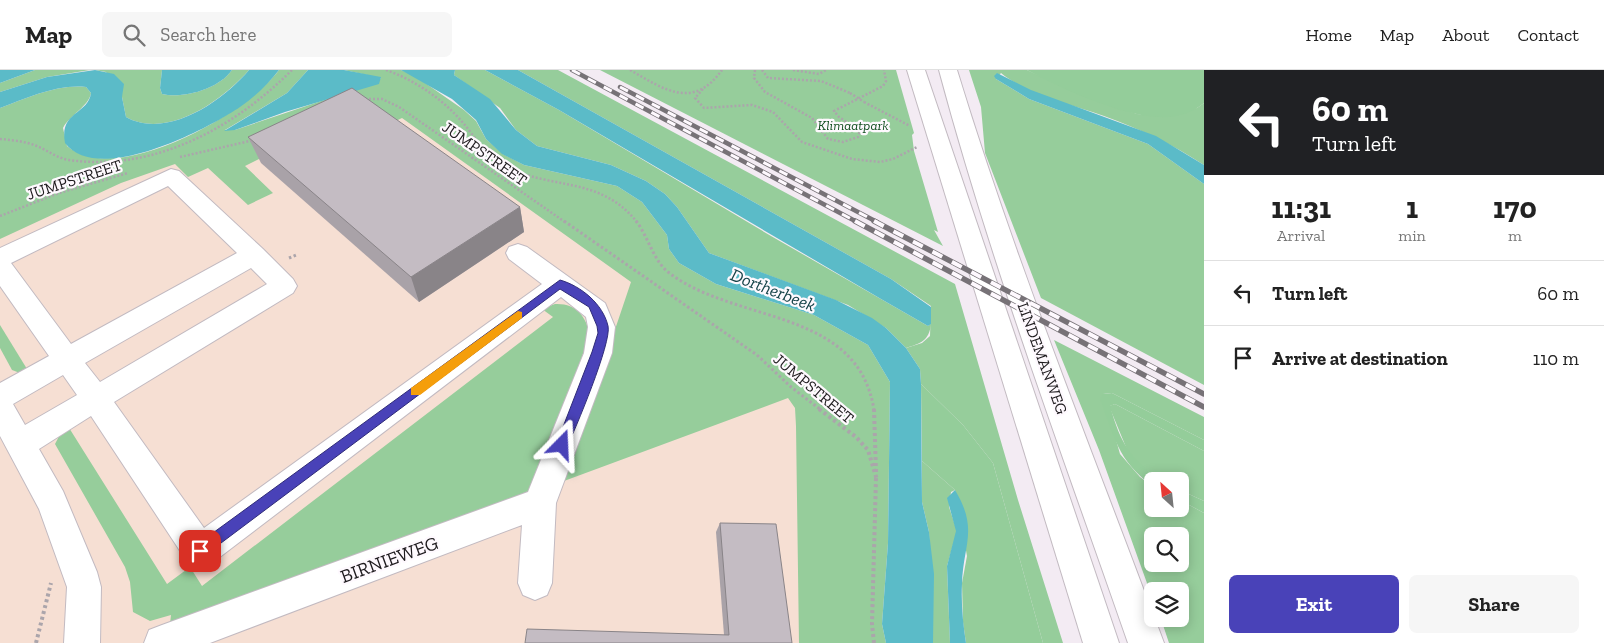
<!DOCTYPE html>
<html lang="en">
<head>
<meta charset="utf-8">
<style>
	:root { --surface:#fff; --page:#f6f6f6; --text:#222; --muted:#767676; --line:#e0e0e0; --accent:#4942b8 }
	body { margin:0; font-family:"Zilla Slab",serif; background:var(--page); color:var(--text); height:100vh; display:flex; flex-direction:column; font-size:19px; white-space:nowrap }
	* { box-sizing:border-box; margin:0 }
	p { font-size:16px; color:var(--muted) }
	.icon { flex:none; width:28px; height:28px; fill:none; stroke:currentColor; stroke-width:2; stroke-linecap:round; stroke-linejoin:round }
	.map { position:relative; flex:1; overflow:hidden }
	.side { display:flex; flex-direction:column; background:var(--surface); width:400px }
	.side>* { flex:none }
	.top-card { background:#202124; color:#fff; overflow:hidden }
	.needle { width:32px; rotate:333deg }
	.buttons { position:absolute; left:1144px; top:402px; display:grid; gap:10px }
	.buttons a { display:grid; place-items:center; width:45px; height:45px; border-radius:8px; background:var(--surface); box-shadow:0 2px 12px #0003; font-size:25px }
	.pin { position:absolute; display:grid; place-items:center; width:42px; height:42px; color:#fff; margin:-21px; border-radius:10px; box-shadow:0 2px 8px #0006 }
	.me { position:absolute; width:55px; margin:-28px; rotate:21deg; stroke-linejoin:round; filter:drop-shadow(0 0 4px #0008) }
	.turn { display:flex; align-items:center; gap:18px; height:105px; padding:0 25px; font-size:22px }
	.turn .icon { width:65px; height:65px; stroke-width:2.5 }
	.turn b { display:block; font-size:35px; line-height:42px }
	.eta { display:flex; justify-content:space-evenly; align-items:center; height:85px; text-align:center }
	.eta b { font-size:30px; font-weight:700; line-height:35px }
	.cta { display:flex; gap:10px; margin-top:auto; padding:10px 25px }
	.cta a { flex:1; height:58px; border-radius:8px; background:var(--accent); color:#fff; font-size:20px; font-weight:700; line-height:58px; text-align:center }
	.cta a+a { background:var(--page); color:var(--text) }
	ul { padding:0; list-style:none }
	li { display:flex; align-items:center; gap:15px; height:65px; padding:0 25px; border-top:1px solid var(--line) }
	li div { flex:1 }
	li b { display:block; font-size:19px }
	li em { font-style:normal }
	header { display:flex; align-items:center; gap:30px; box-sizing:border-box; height:70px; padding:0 25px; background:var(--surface); border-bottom:1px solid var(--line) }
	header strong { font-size:24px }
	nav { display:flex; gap:28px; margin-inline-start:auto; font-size:18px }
	.search { width:350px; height:45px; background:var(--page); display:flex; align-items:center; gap:12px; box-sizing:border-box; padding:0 18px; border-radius:8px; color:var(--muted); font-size:19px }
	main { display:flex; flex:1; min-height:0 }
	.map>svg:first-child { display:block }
	.industrial { fill:#f6dfd3 }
	.green { fill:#96cd9b; fill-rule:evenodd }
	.forest { fill:#94cd9a }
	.water { fill:#5bbbc8 }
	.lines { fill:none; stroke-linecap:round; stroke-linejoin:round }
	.minor-casing { stroke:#c2bac1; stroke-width:2 }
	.path-far2 { stroke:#aba5ab; stroke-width:2.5; stroke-dasharray:2 2; stroke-linecap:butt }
	.path-far1 { stroke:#aba5ab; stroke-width:3; stroke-dasharray:2.5 2.5; stroke-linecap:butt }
	.path { stroke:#aba5ab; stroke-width:4; stroke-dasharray:3 3; stroke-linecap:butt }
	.minor { fill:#fff; fill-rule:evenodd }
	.rail-far1-casing { stroke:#777277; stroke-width:4.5 }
	.rail-casing { stroke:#777277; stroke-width:5.5 }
	.rail-far1 { stroke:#fef9fe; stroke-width:3; stroke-dasharray:9; stroke-linecap:butt }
	.rail { stroke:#fef9fe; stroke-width:4; stroke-dasharray:11; stroke-linecap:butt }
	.path-bridge { stroke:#aba5ab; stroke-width:2.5; stroke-dasharray:2 2; stroke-linecap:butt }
	.wall { fill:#a9a2a8 }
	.shaded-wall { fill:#898488 }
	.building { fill:#c4bcc3; stroke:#898488 }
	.route { fill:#4942b8; stroke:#2f2b78 }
	.slow { fill:#f59e0b }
	.labels { text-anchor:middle; stroke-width:4.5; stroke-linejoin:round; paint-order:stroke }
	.far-park-label { font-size:14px; font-style:italic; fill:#114e1f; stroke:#fef9fe }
	.street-label { font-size:16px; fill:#1d1a1d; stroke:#fef9fe }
	.water-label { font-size:18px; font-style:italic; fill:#154248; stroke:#fef9fe }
	.near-street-label { font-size:19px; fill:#1d1a1d; stroke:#fef9fe }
</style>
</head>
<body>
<header>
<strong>Map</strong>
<div class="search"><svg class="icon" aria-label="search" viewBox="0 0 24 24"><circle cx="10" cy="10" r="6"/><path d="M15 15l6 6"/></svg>Search here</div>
<nav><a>Home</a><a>Map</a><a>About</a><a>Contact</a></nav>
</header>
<main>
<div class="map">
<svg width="1204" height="573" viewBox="0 0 1204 573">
	<rect width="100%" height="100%" fill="#f3ebf3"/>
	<polygon class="industrial" points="383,19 802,311 821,573 0,573 0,155"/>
	<g class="green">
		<polygon points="35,0 90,0 47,7 0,22 0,13"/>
		<path d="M 95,0 L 162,0 L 160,18 L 162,24 C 183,29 219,19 232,0 L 249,0 C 222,31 167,70 126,47 L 122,27 L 106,2 Z"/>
		<path d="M 279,0 L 308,0 L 287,23 L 225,60 L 235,60 L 348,22 L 381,8 L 344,0 L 401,0 L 415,6 L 464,40 L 476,51 L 486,69 L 503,84 L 524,95 L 617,116 L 642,132 L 667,165 L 669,179 L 679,193 L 716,214 L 814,245 L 868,275 L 890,312 L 888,473 L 882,554 L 886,573 L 799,573 L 796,356 L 795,338 L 788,328 L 564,411 L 631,212 L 402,48 L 381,58 L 357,40 L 245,96 L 273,123 L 248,135 L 208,98 L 188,107 L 175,94 L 121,113 L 0,169 L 0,38 C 27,28 57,14 86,17 L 91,23 C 89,36 70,45 63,58 L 67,76 C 117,118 247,43 279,0 Z"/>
		<polygon points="518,0 558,0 955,214 1018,430 1063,573 1043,573 993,393 963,355 921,314 920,299 906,278 922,273 930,266 931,236 891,209"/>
		<polygon points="600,0 896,0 914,63 912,65 914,81 938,162 934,160 943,176"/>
		<path d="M 969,0 L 1027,0 L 1072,21 L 1137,44 L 1156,46 L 1197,38 L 1204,33 L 1204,95 C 1172,74 1140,59 1104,46 C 1070,34 1029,26 1001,3 L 996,9 L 1029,29 L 1148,74 L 1204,114 L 1204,315 L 1041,228 L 985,83 L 981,37 Z"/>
		<path d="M 555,234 C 576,233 586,246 590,265 L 534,415 L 528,425 L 170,554 L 171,545 L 150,551 L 133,542 L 130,512 L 125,497 L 55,374 L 66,353 L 167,514 L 190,497 L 202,516 L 553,247 L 542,239 Z"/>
		<polygon points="0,255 27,299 20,303 12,300 0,278"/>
		<path d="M 1054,270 L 1204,347 L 1204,370 L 1112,323 L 1103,324 L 1120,384 L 1140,407 L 1152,416 L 1152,439 L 1180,439 L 1180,430 L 1204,443 L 1204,573 L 1169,573 L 1161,549 L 1180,549 L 1180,521 L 1152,521 L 1152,527 L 1099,380 ZM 1152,466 L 1180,466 L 1180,494 L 1152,494 Z"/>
		<polygon points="1115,334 1204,381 1204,431 1180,420 1180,411 1161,411 1138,394 1128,382 1109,336"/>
		<polygon points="922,391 955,420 951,422 949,437 957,461 947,496 950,573 933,573 929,462 922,432"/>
	</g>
	<g class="forest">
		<path d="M 455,0 L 485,0 L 559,40 L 771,166 L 928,256 L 931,254 C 929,271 921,273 906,278 L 886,258 L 848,235 L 709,183 L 677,137 L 665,124 L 646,111 L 611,95 L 537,76 L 516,60 L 500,38 L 454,5 Z"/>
		<path d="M 1027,0 L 1204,0 L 1204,33 C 1195,41 1181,46 1169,47 C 1129,50 1062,19 1027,0 Z"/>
		<polygon points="921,314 963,355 993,393 1043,573 966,573 963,552 962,513 967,486 955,420 922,391"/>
		<path d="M 1112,323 L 1204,370 L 1204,381 L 1115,334 L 1110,336 C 1121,374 1129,387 1161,411 L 1152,411 L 1152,416 C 1117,389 1115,368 1100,329 L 1103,324 Z"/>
		<polygon points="1180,420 1204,431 1204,443 1180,430"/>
	</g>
	<g class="water">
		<polygon points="0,0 35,0 0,13"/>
		<path d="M 95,0 L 114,4 L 124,14 L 122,27 L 126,47 C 167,70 223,31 249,0 L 279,0 C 268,14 255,27 240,37 C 206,60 98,116 65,73 C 59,41 88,45 91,23 L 86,17 C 57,14 27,28 0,38 L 0,22 L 47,7 Z"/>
		<path d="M 162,0 L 232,0 C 219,19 183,29 162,24 L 160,18 Z"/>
		<polygon points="308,0 344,0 381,7 379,14 285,42 235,60 224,61 287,23"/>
		<polygon points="401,0 455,0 454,5 490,29 516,60 537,76 611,95 646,111 665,124 677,137 709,183 836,230 872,248 886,258 906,278 920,299 921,314 922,432 929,462 934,504 933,573 886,573 882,554 888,473 890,312 868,275 814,245 716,214 679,193 669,179 667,165 642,132 617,116 524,95 502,84 486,69 476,50 452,29"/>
		<polygon points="485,0 518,0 891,209 931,237 931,254 928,256 881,229 559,40"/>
		<polygon points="997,3 1031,20 1156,66 1204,95 1204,114 1148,74 1029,29 996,9 994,6"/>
		<path d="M 955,420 C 979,460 963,474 962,514 C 961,534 963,554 966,573 L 950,573 L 947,496 L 956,461 L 947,428 Z"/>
	</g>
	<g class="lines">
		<g class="minor-casing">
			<g id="minor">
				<polygon points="907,0 925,0 1119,573 1083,573"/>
				<path d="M 939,0 L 957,0 C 1013,184 1085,363 1152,542 L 1152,549 L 1155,549 L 1164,573 L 1128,573 C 1062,383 991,194 939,0 Z"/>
				<path d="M 171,99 L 179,101 L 263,179 L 293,209 L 297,216 L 293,223 L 114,332 L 204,458 L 542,214 L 509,189 L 506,183 L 509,177 L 518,174 L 527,177 L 605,233 L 615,257 L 612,283 L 556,433 L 552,513 L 547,525 L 535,530 L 523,525 L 518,513 L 522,455 L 210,573 L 144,573 L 149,560 L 162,555 L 528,422 L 584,283 L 588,257 L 586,247 L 561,227 L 212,493 L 200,497 L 188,493 L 91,346 L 39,379 L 63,421 L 97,502 L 101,517 L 100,573 L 64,573 L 67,517 L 39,439 L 0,366 L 0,313 L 49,286 L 0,216 L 0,178 ZM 168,116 L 237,183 L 71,274 L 11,193 ZM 251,198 L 267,214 L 100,312 L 85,293 ZM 63,305 L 77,325 L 25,355 L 13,334 Z"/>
			</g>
		</g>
		<g class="path-far2">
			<path d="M 386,0 C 415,10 444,30 464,54 C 476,68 485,86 503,95 C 551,121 599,105 637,152"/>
			<path d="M 630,0 C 665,20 693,40 722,0"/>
			<polyline points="755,0 754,8 765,22 812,48 828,69 843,72 858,67 860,61 839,47 834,41 883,16 886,11 884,0"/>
			<polyline points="762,0 768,8 821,11 850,23"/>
			<polyline points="793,0 819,4 826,0"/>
			<polyline points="703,19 695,28 704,38 752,35 773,42 802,72 852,89 880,92 893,89 917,77"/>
			<polyline points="365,29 382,29 399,37 565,152"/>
			<polyline points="864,32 910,56"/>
			<path d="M 0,69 C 11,70 23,71 34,75 C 46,79 56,88 69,90 C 154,102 234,58 292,0"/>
			<polyline points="180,87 254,70"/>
			<polyline points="0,146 59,123 128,103"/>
		</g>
		<g class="path-far1">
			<polyline points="564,151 757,285 791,317 821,340"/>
			<path d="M 636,151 C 648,166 653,190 668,202 C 734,254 858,237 874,340"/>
			<polyline points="289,188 296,185"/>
		</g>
		<g class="path">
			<polyline points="819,339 856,367 868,380 877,410"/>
			<polyline points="874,339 876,402"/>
			<polyline points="36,573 51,513"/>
			<polyline points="874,573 872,554 876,408"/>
		</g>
		<use href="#minor" class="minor"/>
		<g class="rail-far1-casing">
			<g id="rail-far1">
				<polyline points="572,0 857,152"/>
				<polyline points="620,17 877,152"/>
			</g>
		</g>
		<g class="rail-casing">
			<g id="rail">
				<polyline points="855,151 1204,337"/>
				<polyline points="874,151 1204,324"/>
			</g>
		</g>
		<use href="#rail-far1" class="rail-far1"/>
		<use href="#rail" class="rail"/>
		<polyline class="path-bridge" points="850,23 864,32"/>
	</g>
	<g class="wall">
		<polygon points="248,67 520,137 524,162 419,232 261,93"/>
		<polygon points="720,453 792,573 724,565 716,462"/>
	</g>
	<polygon class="shaded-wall" points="520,137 524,162 419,232 411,207"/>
	<g class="building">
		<polygon points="352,18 520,137 411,207 248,67"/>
		<polygon points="720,453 776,454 792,573 525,573 527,559 729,565"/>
	</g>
	<path class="route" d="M 560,210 C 581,216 603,234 608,256 C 612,272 575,360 566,379 L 558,379 L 556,375 L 592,282 L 598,263 L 597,256 L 589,237 L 560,219 L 205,485 L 200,487 L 195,485 L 193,481 L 195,476 Z"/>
	<polygon class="slow" points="518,241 522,242 522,248 420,325 411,325 411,318"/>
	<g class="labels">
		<g class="far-park-label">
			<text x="853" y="60">Klimaatpark</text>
		</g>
		<g class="street-label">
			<text transform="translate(485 83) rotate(35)" y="6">JUMPSTREET</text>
			<text transform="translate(74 109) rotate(-18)" y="6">JUMPSTREET</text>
			<text transform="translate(1043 288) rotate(70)" y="6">LINDEMANWEG</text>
			<text transform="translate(814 318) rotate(40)" y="6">JUMPSTREET</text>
		</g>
		<g class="water-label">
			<text transform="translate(773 220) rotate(21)" y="6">Dortherbeek</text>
		</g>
		<g class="near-street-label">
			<text transform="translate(389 489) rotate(-20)" y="7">BIRNIEWEG</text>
		</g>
	</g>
</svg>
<div class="buttons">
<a><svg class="needle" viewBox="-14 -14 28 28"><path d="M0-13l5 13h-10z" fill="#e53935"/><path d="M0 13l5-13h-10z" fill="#767676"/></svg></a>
<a><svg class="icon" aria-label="search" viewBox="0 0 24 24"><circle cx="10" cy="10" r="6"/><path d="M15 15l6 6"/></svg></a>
<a><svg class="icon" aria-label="layers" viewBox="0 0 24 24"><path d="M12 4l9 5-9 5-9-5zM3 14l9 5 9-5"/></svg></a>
</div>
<div class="pin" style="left:200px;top:481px;background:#d93025"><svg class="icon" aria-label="arrive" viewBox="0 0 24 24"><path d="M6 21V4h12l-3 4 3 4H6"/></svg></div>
<svg class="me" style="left:562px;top:375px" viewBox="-20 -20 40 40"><path d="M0-17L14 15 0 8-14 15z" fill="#4942b8" stroke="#fff" stroke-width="4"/></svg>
</div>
<section class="side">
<div class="top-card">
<div class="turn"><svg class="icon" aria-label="left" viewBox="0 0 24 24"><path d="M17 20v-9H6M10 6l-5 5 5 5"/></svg><div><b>60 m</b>Turn left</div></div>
</div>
<div class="eta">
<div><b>11:31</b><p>Arrival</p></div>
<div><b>1</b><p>min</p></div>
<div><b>170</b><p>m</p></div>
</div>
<ul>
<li><svg class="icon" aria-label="left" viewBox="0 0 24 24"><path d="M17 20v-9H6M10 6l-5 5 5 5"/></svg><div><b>Turn left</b></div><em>60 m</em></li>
<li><svg class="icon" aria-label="arrive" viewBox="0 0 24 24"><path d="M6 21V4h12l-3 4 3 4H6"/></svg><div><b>Arrive at destination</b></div><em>110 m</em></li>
</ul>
<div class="cta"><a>Exit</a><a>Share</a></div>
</section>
</main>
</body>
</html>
